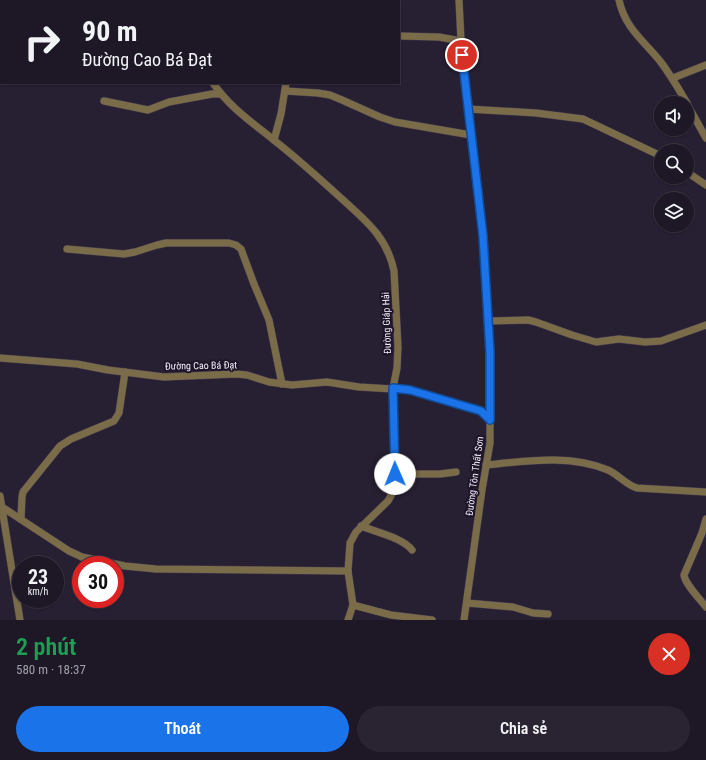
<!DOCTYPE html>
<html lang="vi">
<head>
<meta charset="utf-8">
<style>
	:root { --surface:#1d1726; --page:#2a2432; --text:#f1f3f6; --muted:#a09fa7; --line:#3b3643; --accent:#1a73e8 }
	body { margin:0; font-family:"Roboto Condensed",sans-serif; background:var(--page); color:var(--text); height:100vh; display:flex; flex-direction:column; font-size:15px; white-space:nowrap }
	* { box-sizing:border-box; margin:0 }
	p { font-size:13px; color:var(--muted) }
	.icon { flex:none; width:22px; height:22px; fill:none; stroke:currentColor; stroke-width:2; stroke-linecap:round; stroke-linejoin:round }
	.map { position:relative; height:620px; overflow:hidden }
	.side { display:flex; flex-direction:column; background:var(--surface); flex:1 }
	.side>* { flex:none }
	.hud { position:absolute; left:0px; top:0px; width:400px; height:84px; box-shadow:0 1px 3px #0004,0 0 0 1px var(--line); background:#1d1726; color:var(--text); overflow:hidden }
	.buttons { position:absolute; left:654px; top:96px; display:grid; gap:8px }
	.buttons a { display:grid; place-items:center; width:40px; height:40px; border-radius:50%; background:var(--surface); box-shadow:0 1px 3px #0004,0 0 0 1px var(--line); font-size:20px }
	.speed { position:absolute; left:12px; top:556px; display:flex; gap:8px; font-size:20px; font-weight:700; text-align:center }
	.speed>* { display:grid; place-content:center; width:52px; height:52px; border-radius:50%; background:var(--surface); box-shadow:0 1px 3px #0004,0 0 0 1px var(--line); line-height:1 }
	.speed small { font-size:10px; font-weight:400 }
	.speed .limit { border:6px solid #d22; background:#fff; color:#111 }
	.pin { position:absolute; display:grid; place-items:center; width:34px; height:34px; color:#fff; margin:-17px; border:2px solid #fff; border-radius:50%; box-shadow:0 1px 4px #0007 }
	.me { position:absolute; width:44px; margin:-22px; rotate:359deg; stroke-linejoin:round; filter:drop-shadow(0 0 3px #0008) }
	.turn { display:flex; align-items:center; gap:14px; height:84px; padding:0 16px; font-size:18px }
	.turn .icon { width:52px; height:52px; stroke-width:2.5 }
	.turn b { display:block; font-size:28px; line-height:34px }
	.round { display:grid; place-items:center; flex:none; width:42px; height:42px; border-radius:21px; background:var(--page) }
	.overview { display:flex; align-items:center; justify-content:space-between; height:68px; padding:0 16px }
	h1 { font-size:24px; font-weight:600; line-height:30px; color:#1e9e55 }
	.primary-button { display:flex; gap:8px; margin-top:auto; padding:8px 16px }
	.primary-button a { flex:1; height:46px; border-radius:24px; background:var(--accent); color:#fff; font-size:16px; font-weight:600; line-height:46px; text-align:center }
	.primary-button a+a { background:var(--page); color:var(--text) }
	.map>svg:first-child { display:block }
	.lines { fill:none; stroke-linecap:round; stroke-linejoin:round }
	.minor-casing { stroke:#443c4e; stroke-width:8 }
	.minor { stroke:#7a6b49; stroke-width:7 }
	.route-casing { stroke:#114b97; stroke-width:10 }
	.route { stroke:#1a73e8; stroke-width:7 }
	.labels { text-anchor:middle; stroke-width:4; stroke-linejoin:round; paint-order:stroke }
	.street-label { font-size:10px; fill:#f3edfa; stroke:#1d1528 }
</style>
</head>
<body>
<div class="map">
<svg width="706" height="620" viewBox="0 0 706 620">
	<rect width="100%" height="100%" fill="#271f32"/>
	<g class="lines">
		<g class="minor-casing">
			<g id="minor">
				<polyline points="186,0 187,1"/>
				<polyline points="459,0 461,41 483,236 490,352 490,443 482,490 464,620"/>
				<path d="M 619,0 C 625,28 643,40 660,61 C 670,74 678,88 687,103"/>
				<polyline points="316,1 317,0"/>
				<polyline points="399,36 439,37 461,41"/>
				<polyline points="673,78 706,65"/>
				<path d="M 213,83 C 229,107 253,123 275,141 C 298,159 320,179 342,199 C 366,221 387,237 394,271 L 398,347 L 397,368 L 393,388 L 395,481 L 393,492 L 388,501 L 356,532 L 350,543 L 348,571 L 353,605 L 348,620"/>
				<polyline points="285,91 318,93 330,95 342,100 380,117 395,122 471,135"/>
				<polyline points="104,101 148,110 169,102 212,94 221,94"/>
				<polyline points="687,104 706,138"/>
				<polyline points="468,109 536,113 583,119 661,156"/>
				<polyline points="274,140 281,114 286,83"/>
				<polyline points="687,172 706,185"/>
				<polyline points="67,249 124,254 135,252 157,245 166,243 229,243 236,245 241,249 254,284 269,320 282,384"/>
				<polyline points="488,321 528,320 536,322 572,335 596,342 619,339 645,342 661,341 706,325"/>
				<polyline points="0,358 77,364 108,370 164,377 236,374 247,375 269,382 292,385 327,382 359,387 410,390 481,411 490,420"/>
				<path d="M 486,465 C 526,461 570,454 608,470 C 619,475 626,485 637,488 L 706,492"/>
				<polyline points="395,474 440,474 456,472"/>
				<polyline points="0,496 20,620"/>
				<polyline points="2,507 69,551 82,557 125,566 156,569 348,571"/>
				<polyline points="21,519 22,497 23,492 60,446 71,439 114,421 119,413 125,372"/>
				<path d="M 706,519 L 702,533 L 684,575 C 685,584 700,599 706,607"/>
				<path d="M 361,526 C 376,532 403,538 412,550"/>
				<polyline points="467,603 513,607 533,613 548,614"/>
				<polyline points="353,605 391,615 432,620"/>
			</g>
		</g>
		<use href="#minor" class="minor"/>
	</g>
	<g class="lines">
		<g class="route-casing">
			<polyline id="route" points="395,474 393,388 410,390 481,411 490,420 490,352 483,236 462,55"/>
		</g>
		<use href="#route" class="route"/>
	</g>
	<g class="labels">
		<g class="street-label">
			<text transform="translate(386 323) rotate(-92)" y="4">Đường Giáp Hải</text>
			<text transform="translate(201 365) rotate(-1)" y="4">Đường Cao Bá Đạt</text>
			<text transform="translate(474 476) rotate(-82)" y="4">Đường Tôn Thất Sơn</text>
		</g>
	</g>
</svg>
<div class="buttons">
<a><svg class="icon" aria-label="sound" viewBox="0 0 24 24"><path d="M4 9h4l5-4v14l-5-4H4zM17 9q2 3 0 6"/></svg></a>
<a><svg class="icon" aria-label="search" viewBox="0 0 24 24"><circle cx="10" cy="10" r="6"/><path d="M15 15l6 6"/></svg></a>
<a><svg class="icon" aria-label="layers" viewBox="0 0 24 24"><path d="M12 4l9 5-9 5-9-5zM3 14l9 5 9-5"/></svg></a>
</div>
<div class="speed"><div>23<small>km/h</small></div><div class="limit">30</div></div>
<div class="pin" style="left:462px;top:55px;background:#d93025"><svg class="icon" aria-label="arrive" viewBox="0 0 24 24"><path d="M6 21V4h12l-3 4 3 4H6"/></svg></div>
<svg class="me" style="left:395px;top:474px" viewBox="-20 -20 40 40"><circle r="19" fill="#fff"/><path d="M0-13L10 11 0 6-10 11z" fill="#1a73e8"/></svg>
<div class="hud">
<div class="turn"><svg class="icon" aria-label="right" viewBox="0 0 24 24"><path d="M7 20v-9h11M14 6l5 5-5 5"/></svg><div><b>90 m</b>Đường Cao Bá Đạt</div></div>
</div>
</div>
<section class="side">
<div class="overview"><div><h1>2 phút</h1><p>580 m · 18:37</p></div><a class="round" style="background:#d93025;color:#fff"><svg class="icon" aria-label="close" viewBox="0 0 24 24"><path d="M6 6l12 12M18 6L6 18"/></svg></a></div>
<div class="primary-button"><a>Thoát</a><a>Chia sẻ</a></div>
</section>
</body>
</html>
